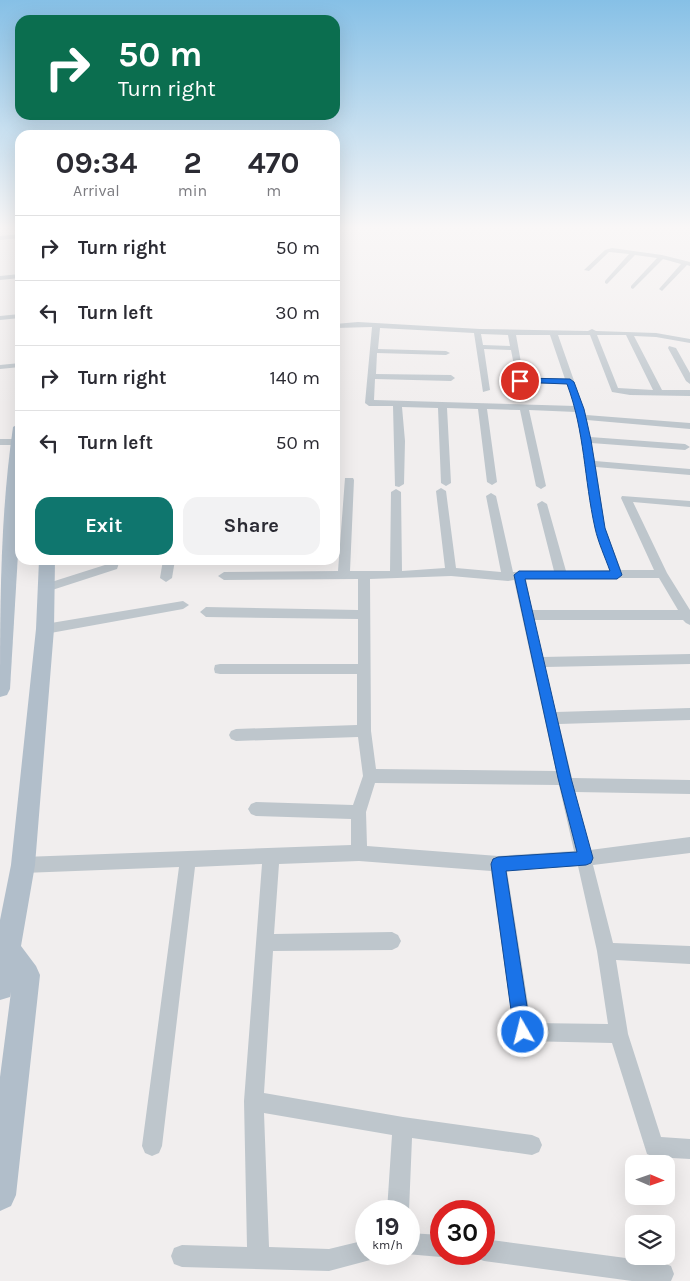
<!DOCTYPE html>
<html lang="en">
<head>
<meta charset="utf-8">
<style>
	:root { --surface:#fff; --page:#f2f2f3; --text:#2b2b33; --muted:#7c7c81; --line:#e1e1e2; --accent:#0f766e }
	body { margin:0; font-family:Karla,sans-serif; background:var(--page); color:var(--text); height:100vh; display:flex; flex-direction:column; font-size:19px; white-space:nowrap }
	* { box-sizing:border-box; margin:0 }
	p { font-size:16px; color:var(--muted) }
	.icon { flex:none; width:28px; height:28px; fill:none; stroke:currentColor; stroke-width:2; stroke-linecap:round; stroke-linejoin:round }
	.map { position:relative; flex:1; overflow:hidden }
	.panel { position:absolute; left:15px; top:130px; width:325px; height:435px; display:flex; flex-direction:column; background:var(--surface); border-radius:15px; box-shadow:0 5px 20px #0002 }
	.panel>* { flex:none }
	.banner { position:absolute; left:15px; top:15px; width:325px; height:105px; border-radius:15px; box-shadow:0 5px 20px #0002; background:#0b6e4f; color:#fff; overflow:hidden }
	.needle { width:32px; rotate:92deg }
	.fabs { position:absolute; left:625px; top:1155px; display:grid; gap:10px }
	.fabs a { display:grid; place-items:center; width:50px; height:50px; border-radius:10px; background:var(--surface); box-shadow:0 5px 20px #0002; font-size:25px }
	.speed { position:absolute; left:355px; top:1200px; display:flex; gap:10px; font-size:25px; font-weight:700; text-align:center }
	.speed>* { display:grid; place-content:center; width:65px; height:65px; border-radius:50%; background:var(--surface); box-shadow:0 5px 20px #0002; line-height:1 }
	.speed small { font-size:12px; font-weight:400 }
	.speed .limit { border:8px solid #d22; background:#fff; color:#111 }
	.pin { position:absolute; display:grid; place-items:center; width:42px; height:42px; color:#fff; margin:-21px; border:2px solid #fff; border-radius:50%; box-shadow:0 1px 5px #0007 }
	.me { position:absolute; width:55px; margin:-28px; rotate:352deg; stroke-linejoin:round; filter:drop-shadow(0 0 4px #0008) }
	.turn { display:flex; align-items:center; gap:18px; height:105px; padding:0 20px; font-size:22px }
	.turn .icon { width:65px; height:65px; stroke-width:2.5 }
	.turn b { display:block; font-size:35px; line-height:42px }
	.eta { display:flex; justify-content:space-evenly; align-items:center; height:85px; text-align:center }
	.eta b { font-size:30px; font-weight:700; line-height:35px }
	.cta { display:flex; gap:10px; margin-top:auto; padding:10px 20px }
	.cta a { flex:1; height:58px; border-radius:15px; background:var(--accent); color:#fff; font-size:20px; font-weight:700; line-height:58px; text-align:center }
	.cta a+a { background:var(--page); color:var(--text) }
	ul { padding:0; list-style:none }
	li { display:flex; align-items:center; gap:15px; height:65px; padding:0 20px; border-top:1px solid var(--line) }
	li div { flex:1 }
	li b { display:block; font-size:19px }
	li em { font-style:normal }
	.map>svg:first-child { display:block }
	.lines { fill:none; stroke-linecap:round; stroke-linejoin:round }
	.minor { fill:#bec6cc; fill-rule:evenodd }
	.tertiary { fill:#bec6cc; fill-rule:evenodd }
	.primary { fill:#b1beca; fill-rule:evenodd }
	.route { fill:#1a73e8; stroke:#114b97 }
</style>
</head>
<body>
<div class="map">
<svg width="690" height="1281" viewBox="0 0 690 1281">
	<rect width="100%" height="100%" fill="#f1eeee"/>
	<g class="lines">
		<g class="minor">
			<polygon points="20,234 20,238 0,240 0,236"/>
			<polygon points="612,248 662,255 690,262 690,266 687,265 662,291 659,289 681,264 663,259 633,289 631,288 631,286 657,258 635,255 607,284 605,283 605,281 629,254 609,252 589,271 584,270 605,250"/>
			<polygon points="20,274 20,278 0,280 0,276"/>
			<polygon points="20,314 20,318 0,320 0,316"/>
			<path d="M 358,322 L 480,329 L 588,331 L 592,329 L 596,331 L 656,333 L 690,339 L 690,343 L 656,337 L 634,336 L 662,390 L 690,390 L 690,396 L 630,395 L 612,392 L 590,335 L 558,335 L 586,415 L 690,423 L 690,429 L 587,420 L 590,437 L 685,444 L 690,447 L 685,450 L 591,443 L 595,461 L 690,469 L 690,475 L 596,467 L 605,528 L 621,570 L 654,570 L 621,498 L 622,496 L 690,501 L 690,507 L 633,502 L 667,573 L 690,610 L 690,625 L 686,623 L 683,620 L 534,620 L 542,657 L 690,654 L 690,664 L 545,667 L 556,712 L 690,708 L 690,720 L 559,724 L 572,778 L 690,780 L 690,794 L 575,792 L 590,850 L 690,837 L 690,853 L 593,865 L 613,943 L 690,946 L 690,964 L 616,960 L 628,1034 L 661,1137 L 690,1139 L 690,1159 L 654,1157 L 647,1154 L 612,1043 L 523,1041 L 516,1039 L 514,1032 L 491,871 L 359,861 L 279,864 L 274,934 L 392,932 L 398,935 L 401,941 L 398,947 L 392,950 L 273,951 L 264,1093 L 403,1117 L 532,1135 L 539,1138 L 542,1145 L 539,1152 L 532,1155 L 412,1138 L 409,1211 L 387,1211 L 392,1135 L 264,1113 L 269,1247 L 329,1249 L 366,1240 L 366,1254 L 376,1254 L 374,1259 L 329,1271 L 182,1267 L 174,1264 L 171,1256 L 174,1248 L 182,1245 L 247,1247 L 244,1101 L 262,864 L 195,867 L 162,1146 L 159,1153 L 152,1156 L 145,1153 L 142,1146 L 179,867 L 23,873 L 17,871 L 15,865 L 17,859 L 23,857 L 351,845 L 351,819 L 256,816 L 251,814 L 248,809 L 251,804 L 256,802 L 353,805 L 363,776 L 358,737 L 236,741 L 231,739 L 229,735 L 231,731 L 236,729 L 357,725 L 357,674 L 220,674 L 215,673 L 214,669 L 215,665 L 220,664 L 358,664 L 358,619 L 206,617 L 200,612 L 206,607 L 358,610 L 358,579 L 224,580 L 218,576 L 224,572 L 338,571 L 345,478 L 353,478 L 354,480 L 350,571 L 390,571 L 391,492 L 396,489 L 401,492 L 402,571 L 445,568 L 436,491 L 441,488 L 446,491 L 456,568 L 501,572 L 486,496 L 491,493 L 496,496 L 513,572 L 554,571 L 537,504 L 542,501 L 547,504 L 566,571 L 610,570 L 595,528 L 591,494 L 576,412 L 529,410 L 546,486 L 541,489 L 536,486 L 520,410 L 487,409 L 497,482 L 492,485 L 487,482 L 478,409 L 447,408 L 451,483 L 446,486 L 441,483 L 438,408 L 402,407 L 405,441 L 404,484 L 399,487 L 395,486 L 393,406 L 369,406 L 365,403 L 372,327 L 335,328 L 335,324 ZM 380,328 L 474,333 L 483,392 L 490,390 L 484,349 L 511,350 L 519,391 L 525,391 L 525,384 L 567,384 L 575,406 L 374,400 L 375,379 L 451,381 L 455,378 L 451,375 L 376,374 L 377,353 L 446,355 L 450,353 L 446,351 L 378,349 ZM 481,334 L 508,335 L 510,346 L 483,345 ZM 516,335 L 550,335 L 565,379 L 524,379 ZM 597,335 L 626,335 L 653,390 L 618,388 ZM 451,576 L 508,581 L 514,580 L 556,771 L 376,769 L 371,731 L 370,579 ZM 619,578 L 659,578 L 678,610 L 532,610 L 526,579 ZM 375,783 L 559,785 L 574,851 L 498,856 L 367,846 L 366,812 ZM 578,866 L 597,951 L 608,1024 L 531,1023 L 507,871 Z"/>
			<polygon points="669,346 676,348 690,373 690,384 686,381 668,348"/>
			<polygon points="20,363 20,367 0,369 0,365"/>
			<polygon points="108,560 120,560 117,569 46,592 40,588 42,585 108,564"/>
			<polygon points="163,560 175,560 172,578 166,582 160,578"/>
			<polygon points="183,601 189,605 183,609 45,634 41,632 39,629 41,626 45,624"/>
			<polygon points="409,1233 441,1235 441,1254 449,1254 441,1257 406,1254 409,1254"/>
			<polygon points="484,1239 663,1263 671,1266 674,1274 671,1281 632,1281 484,1261 476,1258 475,1254 484,1254"/>
		</g>
		<rect class="tertiary" x="0" y="439" width="20" height="6"/>
		<g class="primary">
			<path d="M 20,423 L 20,520 L 10,689 L 7,695 L 0,697 C 0,607 0,517 13,427 Z"/>
			<polygon points="39,560 55,560 54,629 35,865 21,946 36,966 40,975 16,1195 11,1206 0,1211 0,1077 11,992 10,997 0,1000 0,920 11,865 36,629"/>
		</g>
	</g>
	<linearGradient id="sky" x2="0" y2="1"><stop stop-color="#86c0e6"/><stop offset="0.56" stop-color="#f9f7f7"/><stop offset="1" stop-color="#f9f7f7" stop-opacity="0"/></linearGradient>
	<rect width="690" height="406" fill="url(#sky)"/>
	<path class="route" d="M 520,378 L 570,379 L 574,382 L 584,409 L 591,440 L 605,528 L 622,575 L 617,579 L 525,579 L 571,778 L 593,858 L 591,863 L 586,865 L 506,871 L 531,1032 L 529,1038 L 523,1040 L 517,1038 L 514,1032 L 491,864 L 493,859 L 498,857 L 577,852 L 558,778 L 514,575 L 519,571 L 610,571 C 605,557 598,542 595,528 C 584,479 585,432 567,384 L 517,382 L 517,379 Z"/>
</svg>
<div class="fabs">
<a><svg class="needle" viewBox="-14 -14 28 28"><path d="M0-13l5 13h-10z" fill="#e53935"/><path d="M0 13l5-13h-10z" fill="#7c7c81"/></svg></a>
<a><svg class="icon" aria-label="layers" viewBox="0 0 24 24"><path d="M12 4l9 5-9 5-9-5zM3 14l9 5 9-5"/></svg></a>
</div>
<div class="speed"><div>19<small>km/h</small></div><div class="limit">30</div></div>
<div class="pin" style="left:520px;top:381px;background:#d93025"><svg class="icon" aria-label="arrive" viewBox="0 0 24 24"><path d="M6 21V4h12l-3 4 3 4H6"/></svg></div>
<svg class="me" style="left:523px;top:1032px" viewBox="-20 -20 40 40"><circle r="17" fill="#1a73e8" stroke="#fff" stroke-width="3"/><path d="M0-11L8 9 0 5-8 9z" fill="#fff"/></svg>
<div class="banner">
<div class="turn"><svg class="icon" aria-label="right" viewBox="0 0 24 24"><path d="M7 20v-9h11M14 6l5 5-5 5"/></svg><div><b>50 m</b>Turn right</div></div>
</div>
<section class="panel">
<div class="eta">
<div><b>09:34</b><p>Arrival</p></div>
<div><b>2</b><p>min</p></div>
<div><b>470</b><p>m</p></div>
</div>
<ul>
<li><svg class="icon" aria-label="right" viewBox="0 0 24 24"><path d="M7 20v-9h11M14 6l5 5-5 5"/></svg><div><b>Turn right</b></div><em>50 m</em></li>
<li><svg class="icon" aria-label="left" viewBox="0 0 24 24"><path d="M17 20v-9H6M10 6l-5 5 5 5"/></svg><div><b>Turn left</b></div><em>30 m</em></li>
<li><svg class="icon" aria-label="right" viewBox="0 0 24 24"><path d="M7 20v-9h11M14 6l5 5-5 5"/></svg><div><b>Turn right</b></div><em>140 m</em></li>
<li><svg class="icon" aria-label="left" viewBox="0 0 24 24"><path d="M17 20v-9H6M10 6l-5 5 5 5"/></svg><div><b>Turn left</b></div><em>50 m</em></li>
</ul>
<div class="cta"><a>Exit</a><a>Share</a></div>
</section>
</div>
</body>
</html>
